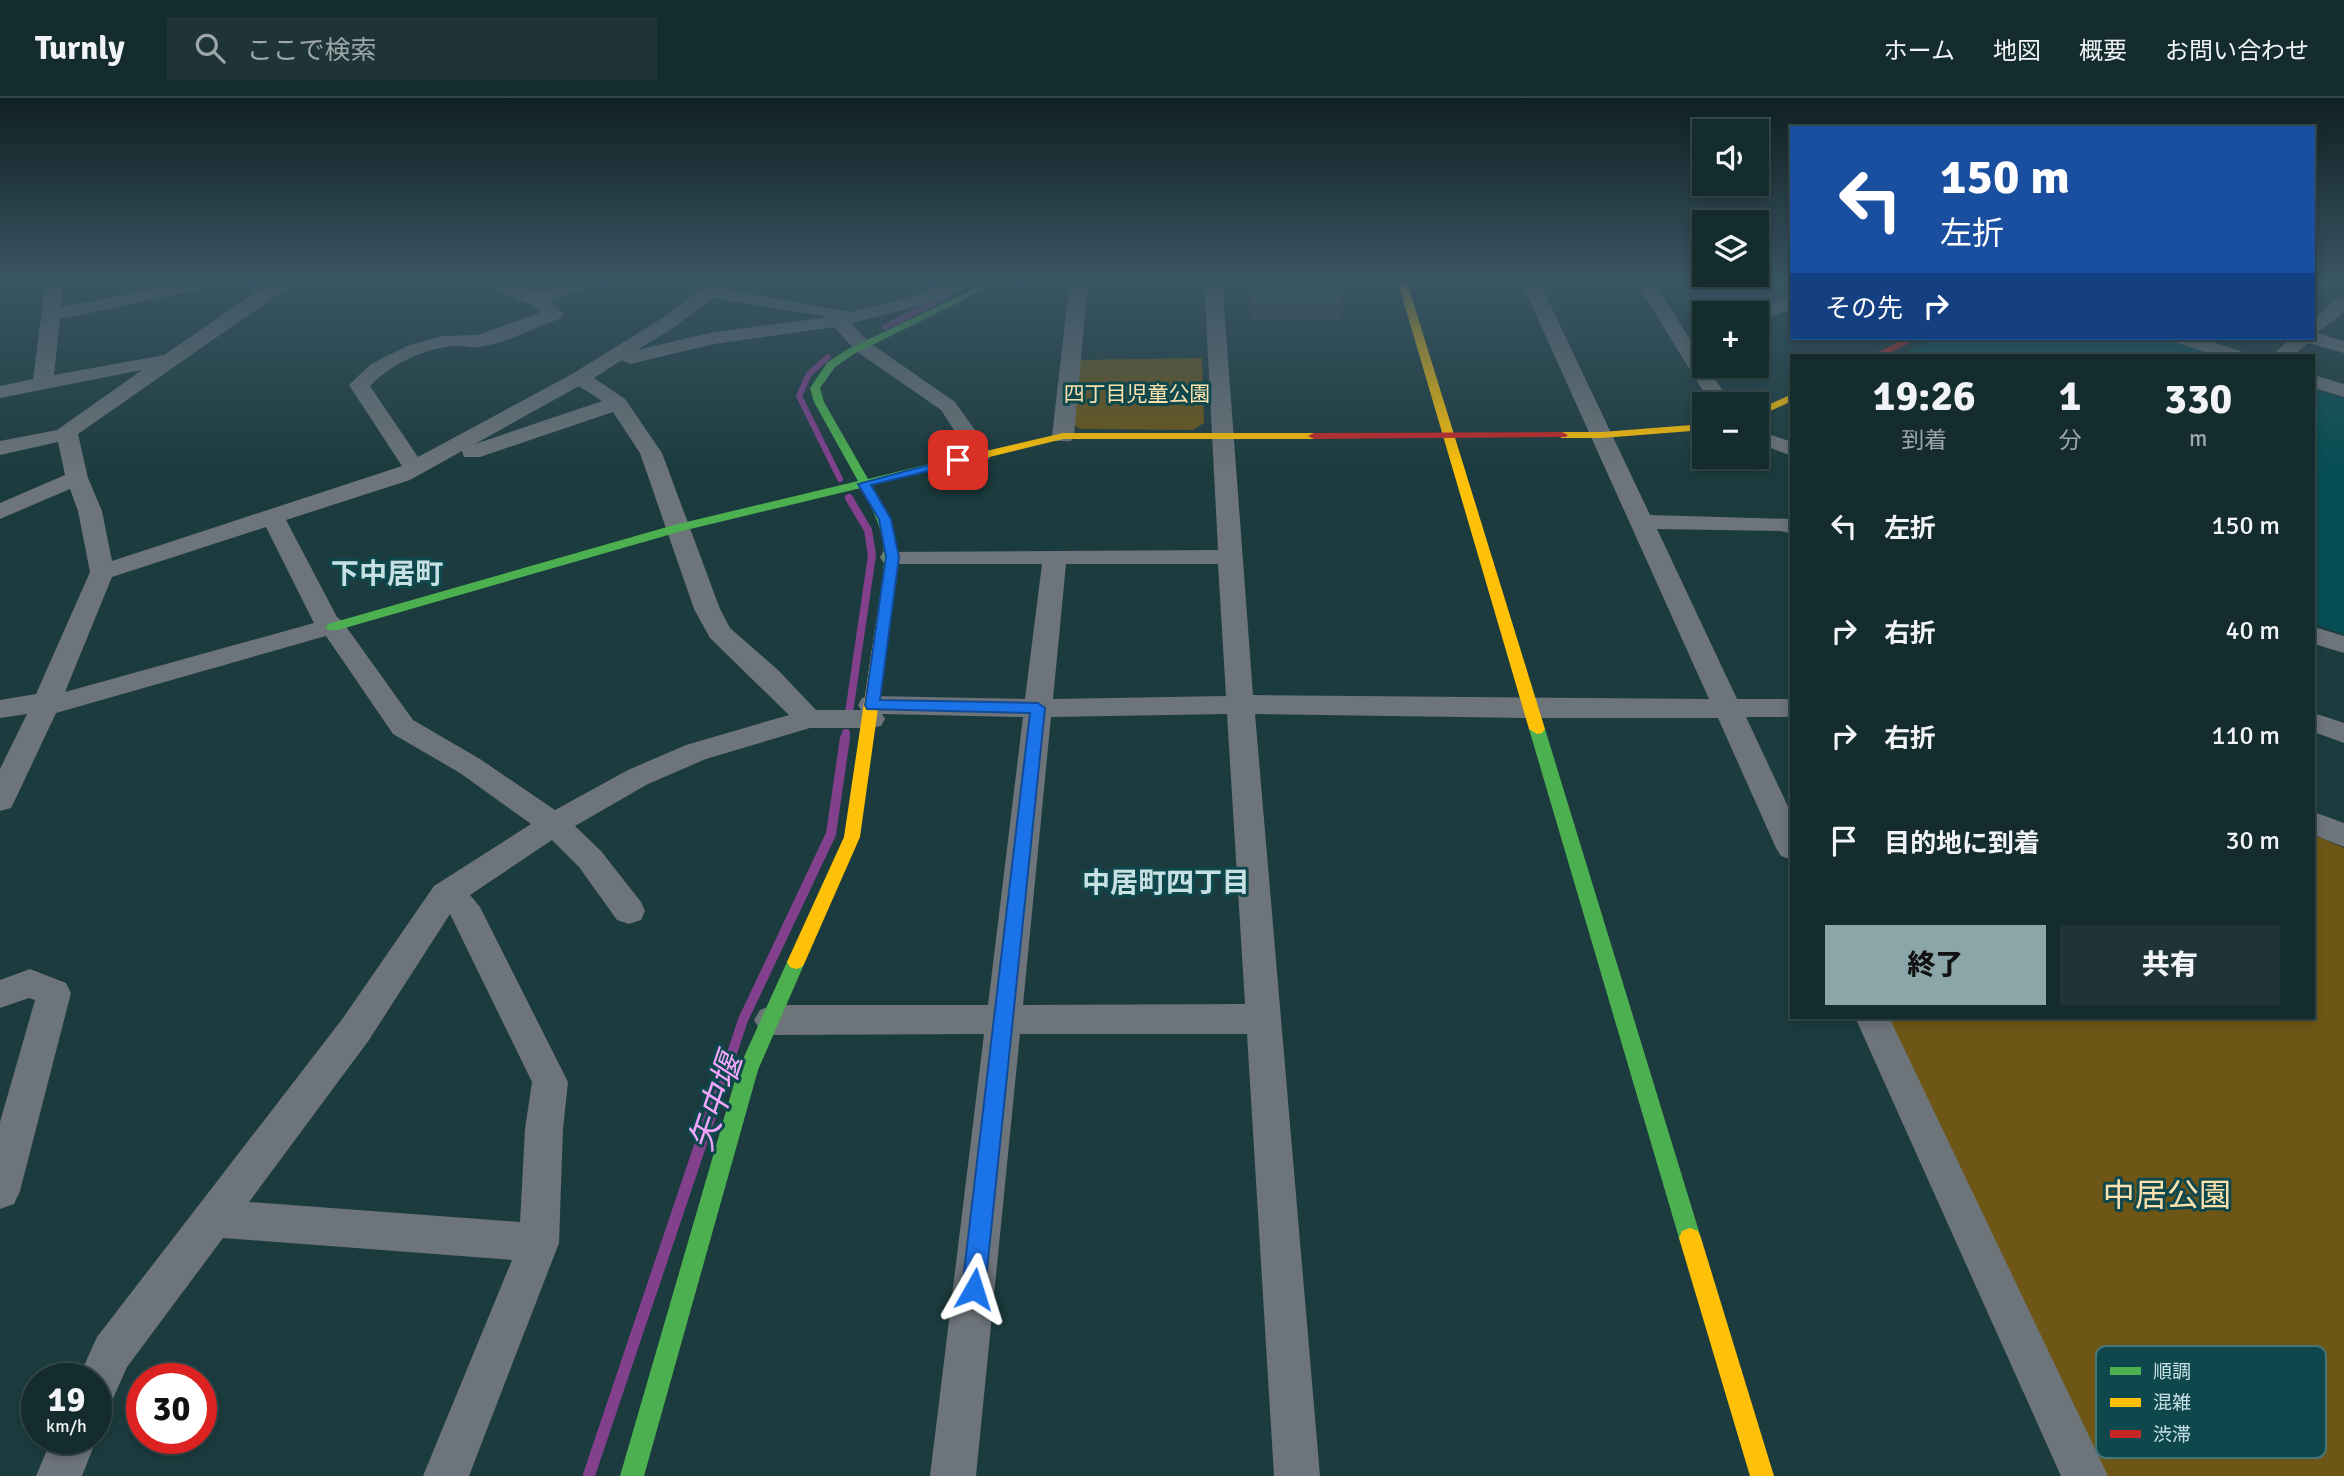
<!DOCTYPE html>
<html lang="ja">
<head>
<meta charset="utf-8">
<style>
	:root { --surface:#152c2e; --page:#1e3436; --text:#f1f3f6; --muted:#9da7aa; --line:#34484a; --accent:#8aa6a9 }
	body { margin:0; font-family:Signika,"Noto Sans JP",sans-serif; background:var(--page); color:var(--text); height:100vh; display:flex; flex-direction:column; font-size:26px; white-space:nowrap }
	* { box-sizing:border-box; margin:0 }
	p { font-size:23px; color:var(--muted) }
	.icon { flex:none; width:38px; height:38px; fill:none; stroke:currentColor; stroke-width:2; stroke-linecap:round; stroke-linejoin:round }
	.map { position:relative; flex:1; overflow:hidden }
	.side { position:absolute; left:1790px; top:256px; width:525px; height:665px; display:flex; flex-direction:column; background:var(--surface); border-radius:0px; box-shadow:0 4px 10px #0003,0 0 0 2px var(--line) }
	.side>* { flex:none }
	.top-card { position:absolute; left:1790px; top:28px; width:525px; height:214px; border-radius:0px; box-shadow:0 4px 10px #0003,0 0 0 2px var(--line); background:#1a4fa0; color:#fff; overflow:hidden }
	.tools { position:absolute; left:1692px; top:21px; display:grid; gap:14px }
	.tools a { display:grid; place-items:center; width:77px; height:77px; border-radius:0px; background:var(--surface); box-shadow:0 4px 10px #0003,0 0 0 2px var(--line); font-size:35px }
	.speed { position:absolute; left:21px; top:1265px; display:flex; gap:14px; font-size:35px; font-weight:700; text-align:center }
	.speed>* { display:grid; place-content:center; width:91px; height:91px; border-radius:50%; background:var(--surface); box-shadow:0 4px 10px #0003,0 0 0 2px var(--line); line-height:1 }
	.speed small { font-size:18px; font-weight:400 }
	.speed .limit { border:10px solid #d22; background:#fff; color:#111 }
	.pin { position:absolute; display:grid; place-items:center; width:60px; height:60px; color:#fff; margin:-30px; border-radius:14px; box-shadow:0 4px 10px #0006 }
	.me { position:absolute; width:77px; margin:-38px; rotate:6deg; stroke-linejoin:round; filter:drop-shadow(0 0 5px #0008) }
	.turn { display:flex; align-items:center; gap:24px; height:147px; padding:0 35px; font-size:32px }
	.turn .icon { width:91px; height:91px; stroke-width:2.5 }
	.turn b { display:block; font-size:49px; line-height:60px }
	.then { display:flex; align-items:center; height:66px; padding:0 35px; background:#0003; gap:14px; font-size:26px }
	.eta { display:flex; justify-content:space-evenly; align-items:center; height:119px; text-align:center }
	.eta b { font-size:42px; font-weight:800; line-height:49px }
	.button { display:flex; gap:14px; margin-top:auto; padding:14px 35px }
	.button a { flex:1; height:80px; border-radius:0px; background:var(--accent); color:#111; font-size:28px; font-weight:800; line-height:80px; text-align:center }
	.button a+a { background:var(--page); color:var(--text) }
	ul { padding:0; list-style:none }
	li { display:flex; align-items:center; gap:21px; height:105px; padding:0 35px }
	li div { flex:1 }
	li b { display:block; font-size:26px }
	li em { font-style:normal }
	header { display:flex; align-items:center; gap:42px; box-sizing:border-box; height:98px; padding:0 35px; background:var(--surface); border-bottom:2px solid var(--line) }
	header strong { font-size:33px }
	nav { display:flex; gap:38px; margin-inline-start:auto; font-size:24px }
	.search { width:490px; height:63px; background:var(--page); display:flex; align-items:center; gap:18px; box-sizing:border-box; padding:0 24px; border-radius:0px; color:var(--muted); font-size:26px }
	.map>svg:first-child { display:block }
	.built { fill:#074e54 }
	.green { fill:#6e5716 }
	.lines { fill:none; stroke-linecap:round; stroke-linejoin:round }
	.stream-far3 { stroke:#82408d; stroke-width:6 }
	.stream-far2 { stroke:#82408d; stroke-width:8 }
	.stream-far1 { stroke:#82408d; stroke-width:10 }
	.stream { stroke:#82408d; stroke-width:12 }
	.street { fill:#6d747a; fill-rule:evenodd }
	.fast { fill:#4caf50; fill-rule:evenodd }
	.slow { fill:#ffc107; fill-rule:evenodd }
	.jam { fill:#c62828; fill-rule:evenodd }
	.wall { fill:#34484c }
	.building { fill:#3d5458; stroke:#2b3b3e; stroke-width:2 }
	.route { fill:#1a73e8; stroke:#114b97; stroke-width:2 }
	.labels { text-anchor:middle; stroke-width:6; stroke-linejoin:round; paint-order:stroke }
	.far-park-label { font-size:21px; fill:#fbe1ae; stroke:#0e474c }
	.neighbourhood-label { font-size:28px; font-weight:bold; fill:#c6e0e3; stroke:#0e474c }
	.near-park-label { font-size:32px; fill:#fbe1ae; stroke:#0e474c }
	.near-water-label { font-size:33px; font-style:italic; fill:#f2a5fb; stroke:#0e474c }
	.key { fill:#0e474c; stroke:#457579; stroke-width:2 }
	.key-label { font-size:19px; fill:#c6e0e3 }
</style>
</head>
<body>
<header>
<strong>Turnly</strong>
<div class="search"><svg class="icon" aria-label="search" viewBox="0 0 24 24"><circle cx="10" cy="10" r="6"/><path d="M15 15l6 6"/></svg>ここで検索</div>
<nav><a>ホーム</a><a>地図</a><a>概要</a><a>お問い合わせ</a></nav>
</header>
<div class="map">
<svg width="2344" height="1378" viewBox="0 0 2344 1378">
	<rect width="100%" height="100%" fill="#1c3b3e"/>
	<g class="built">
		<polygon points="1937,240 2163,240 2213,257 1902,257"/>
		<polygon points="2314,291 2344,301 2344,536 2314,526"/>
	</g>
	<g class="green">
		<polygon points="1202,260 1204,325 1193,332 1080,331 1069,324 1076,262"/>
		<polygon points="2314,737 2344,750 2344,1378 2105,1378 1885,919 2314,919"/>
	</g>
	<g class="lines">
		<g class="stream-far3">
			<polyline points="885,229 948,198"/>
			<polyline points="828,259 809,276 799,298 840,381"/>
		</g>
		<g class="stream-far2">
			<polyline points="849,400 868,432 872,457 849,615"/>
			<polyline points="845,642 846,635"/>
		</g>
		<polyline class="stream-far1" points="728,967 743,922 831,736 845,640"/>
		<polyline class="stream" points="589,1377 728,965"/>
		<g class="street">
			<path d="M 46,181 L 64,181 L 61,209 L 202,181 L 220,181 L 221,184 L 212,189 L 60,221 L 54,277 L 164,257 L 267,186 L 278,181 L 300,181 L 78,336 L 88,380 L 102,413 L 112,463 L 402,368 L 349,287 L 371,266 L 409,247 L 443,238 L 478,237 L 541,214 C 525,200 498,199 486,181 L 506,181 L 533,194 L 549,192 L 580,181 L 604,181 L 601,185 L 550,203 L 563,216 L 561,220 C 534,230 507,245 479,249 C 471,250 464,247 457,248 C 426,249 391,266 370,288 L 418,359 L 572,276 L 661,221 L 714,181 L 734,181 L 724,191 L 851,214 L 910,199 L 958,181 L 982,181 L 979,185 L 923,207 L 851,225 L 870,245 L 955,304 L 992,356 L 989,361 L 973,361 L 941,312 L 856,253 L 834,229 L 714,246 L 630,266 L 622,262 L 594,280 L 625,301 L 662,355 L 720,511 L 730,530 L 778,572 L 816,612 L 861,612 L 858,607 L 862,600 L 872,598 L 1025,601 L 1042,466 L 892,466 L 883,464 L 880,459 L 883,454 L 1218,452 L 1204,181 L 1222,181 L 1253,597 L 1709,601 L 1520,181 L 1538,181 L 1650,417 L 1792,421 L 1792,436 L 1781,433 L 1657,431 L 1737,601 L 1792,601 L 1792,619 L 1746,619 L 1792,717 L 1792,762 L 1781,758 L 1776,750 L 1718,620 L 1533,620 L 1255,616 L 1320,1378 L 1274,1378 L 1247,936 L 1020,936 L 976,1378 L 930,1378 L 984,936 L 772,937 L 760,932 L 754,922 L 760,912 L 772,907 L 988,907 L 1023,619 L 882,616 L 885,621 L 881,628 L 871,630 L 810,630 L 706,661 L 648,686 L 575,728 L 601,753 L 641,804 L 645,813 L 641,822 L 629,826 L 617,822 L 579,769 L 552,742 L 470,797 L 480,809 L 568,984 L 563,1031 L 559,1145 L 469,1378 L 423,1378 L 512,1162 L 223,1140 L 127,1269 L 111,1305 L 96,1312 L 96,1281 L 78,1281 L 97,1239 L 343,920 L 434,788 L 531,726 L 460,675 L 393,636 L 326,538 L 56,615 L 15,702 L 11,710 L 0,713 L 0,671 L 27,616 L 0,620 L 0,602 L 36,596 L 90,474 L 78,413 L 70,391 L 0,421 L 0,405 L 65,377 L 58,344 L 0,357 L 0,343 L 57,332 L 142,272 L 0,300 L 0,288 L 33,281 ZM 712,200 L 829,219 L 714,234 L 637,252 L 675,229 ZM 579,288 L 602,303 L 475,346 ZM 613,314 L 640,355 L 694,511 L 710,540 L 789,617 L 686,647 L 628,672 L 555,712 L 480,661 L 413,622 L 342,523 L 337,519 L 286,422 L 410,382 L 462,353 L 464,359 L 480,359 ZM 266,429 L 314,525 L 65,594 L 112,479 ZM 1066,466 L 1218,466 L 1226,598 L 1053,601 ZM 1227,616 L 1245,906 L 1023,907 L 1051,619 ZM 450,816 L 532,984 L 525,1031 L 520,1124 L 249,1104 L 369,942 Z"/>
			<polygon points="1070,181 1088,181 1074,338 1071,343 1055,343 1052,338"/>
			<polygon points="1634,181 1652,181 1731,306 1711,306"/>
			<polygon points="1792,197 1792,210 1757,225 1757,215 1750,215"/>
			<polygon points="2344,198 2344,214 2317,235 2344,243 2344,255 2308,245 2294,257 2272,257 2291,240 2314,240 2314,221 2337,200"/>
			<polygon points="2172,240 2200,240 2240,253 2243,257 2214,257 2175,244"/>
			<polygon points="2314,277 2344,286 2344,299 2314,290"/>
			<polygon points="1757,332 1792,344 1792,358 1757,345"/>
			<polygon points="2314,529 2344,538 2344,555 2314,546"/>
			<polygon points="2314,615 2344,625 2344,645 2314,634"/>
			<polygon points="2314,714 2344,725 2344,749 2314,737"/>
			<polygon points="30,871 66,885 71,895 20,1093 14,1106 0,1111 0,1024 35,902 29,900 0,910 0,882"/>
			<polygon points="1855,919 1889,919 2108,1378 2061,1378"/>
			<polygon points="96,1337 97,1340 82,1378 36,1378 52,1340 96,1340"/>
		</g>
		<g class="fast">
			<path d="M 994,181 L 1006,181 L 854,256 L 835,269 L 820,290 L 824,304 L 868,381 L 965,357 L 971,361 L 872,387 L 891,421 L 898,459 L 889,520 L 879,520 L 877,517 C 886,459 891,442 861,390 L 682,433 L 338,532 L 328,532 L 326,529 L 328,526 L 674,427 L 858,383 L 814,304 L 810,290 L 827,265 L 846,252 Z"/>
			<polygon points="1537,626 1545,631 1701,1140 1698,1147 1690,1150 1682,1147 1679,1140 1529,631"/>
			<polygon points="796,857 802,859 805,864 758,972 644,1378 620,1378 738,972 787,864 790,859"/>
		</g>
		<g class="slow">
			<polygon points="1397,181 1406,181 1545,631 1542,635 1537,636 1529,631"/>
			<polygon points="1792,296 1792,303 1757,319 1757,312"/>
			<polygon points="1704,326 1704,332 1602,340 1562,340 1556,337 1562,334 1602,334"/>
			<polygon points="1063,335 1314,335 1320,338 1314,341 1063,341 965,365 959,361 961,359"/>
			<polygon points="884,513 891,517 860,739 805,864 802,869 796,871 790,869 787,864 844,739 877,517"/>
			<polygon points="1690,1130 1698,1133 1701,1140 1774,1378 1750,1378 1679,1140 1682,1133"/>
		</g>
		<g class="jam">
			<polygon points="1906,240 1919,240 1886,257 1873,257"/>
			<polygon points="1562,334 1568,337 1566,339 1314,341 1308,338 1314,335"/>
		</g>
	</g>
	<polygon class="wall" points="1250,183 1343,206 1342,221 1251,221 1249,197"/>
	<polygon class="building" points="1250,183 1337,183 1343,206 1252,207"/>
	<linearGradient id="sky" x2="0" y2="1"><stop stop-color="#0f2022"/><stop offset="0.49" stop-color="#3a5563"/><stop offset="1" stop-color="#3a5563" stop-opacity="0"/></linearGradient>
	<rect width="2344" height="373" fill="url(#sky)"/>
	<polygon class="route" points="958,359 962,360 962,365 871,387 891,421 899,459 880,602 1038,605 1045,610 985,1191 981,1199 974,1202 966,1199 962,1191 1030,615 867,611 865,607 886,459 879,421 858,386"/>
	<g class="labels">
		<g class="far-park-label">
			<text x="1137" y="303">四丁目児童公園</text>
		</g>
		<g class="neighbourhood-label">
			<text x="387" y="485">下中居町</text>
			<text x="1166" y="794">中居町四丁目</text>
		</g>
		<g class="near-park-label">
			<text x="2167" y="1108">中居公園</text>
		</g>
		<g class="near-water-label">
			<text transform="translate(715 1004) rotate(-71)" y="12">矢中堰</text>
		</g>
	</g>
	<rect x="2096" y="1248" width="230" height="112" rx="10" class="key"/>
	<rect x="2110" y="1269" width="31" height="8" fill="#4caf50"/>
	<rect x="2110" y="1300" width="31" height="9" fill="#ffc107"/>
	<rect x="2110" y="1332" width="31" height="8" fill="#c62828"/>
	<g class="key-label">
		<text x="2153" y="1280">順調</text>
		<text x="2153" y="1311">混雑</text>
		<text x="2153" y="1343">渋滞</text>
	</g>
</svg>
<div class="tools">
<a><svg class="icon" aria-label="sound" viewBox="0 0 24 24"><path d="M4 9h4l5-4v14l-5-4H4zM17 9q2 3 0 6"/></svg></a>
<a><svg class="icon" aria-label="layers" viewBox="0 0 24 24"><path d="M12 4l9 5-9 5-9-5zM3 14l9 5 9-5"/></svg></a>
<a>+</a>
<a>−</a>
</div>
<div class="speed"><div>19<small>km/h</small></div><div class="limit">30</div></div>
<div class="pin" style="left:958px;top:362px;background:#d93025"><svg class="icon" aria-label="arrive" viewBox="0 0 24 24"><path d="M6 21V4h12l-3 4 3 4H6"/></svg></div>
<svg class="me" style="left:974px;top:1191px" viewBox="-20 -20 40 40"><path d="M0-17L14 15 0 8-14 15z" fill="#1a73e8" stroke="#fff" stroke-width="4"/></svg>
<div class="top-card">
<div class="turn"><svg class="icon" aria-label="left" viewBox="0 0 24 24"><path d="M17 20v-9H6M10 6l-5 5 5 5"/></svg><div><b>150 m</b>左折</div></div>
<div class="then">その先<svg class="icon" aria-label="right" viewBox="0 0 24 24"><path d="M7 20v-9h11M14 6l5 5-5 5"/></svg></div>
</div>
<section class="side">
<div class="eta">
<div><b>19:26</b><p>到着</p></div>
<div><b>1</b><p>分</p></div>
<div><b>330</b><p>m</p></div>
</div>
<ul>
<li><svg class="icon" aria-label="left" viewBox="0 0 24 24"><path d="M17 20v-9H6M10 6l-5 5 5 5"/></svg><div><b>左折</b></div><em>150 m</em></li>
<li><svg class="icon" aria-label="right" viewBox="0 0 24 24"><path d="M7 20v-9h11M14 6l5 5-5 5"/></svg><div><b>右折</b></div><em>40 m</em></li>
<li><svg class="icon" aria-label="right" viewBox="0 0 24 24"><path d="M7 20v-9h11M14 6l5 5-5 5"/></svg><div><b>右折</b></div><em>110 m</em></li>
<li><svg class="icon" aria-label="arrive" viewBox="0 0 24 24"><path d="M6 21V4h12l-3 4 3 4H6"/></svg><div><b>目的地に到着</b></div><em>30 m</em></li>
</ul>
<div class="button"><a>終了</a><a>共有</a></div>
</section>
</div>
</body>
</html>
